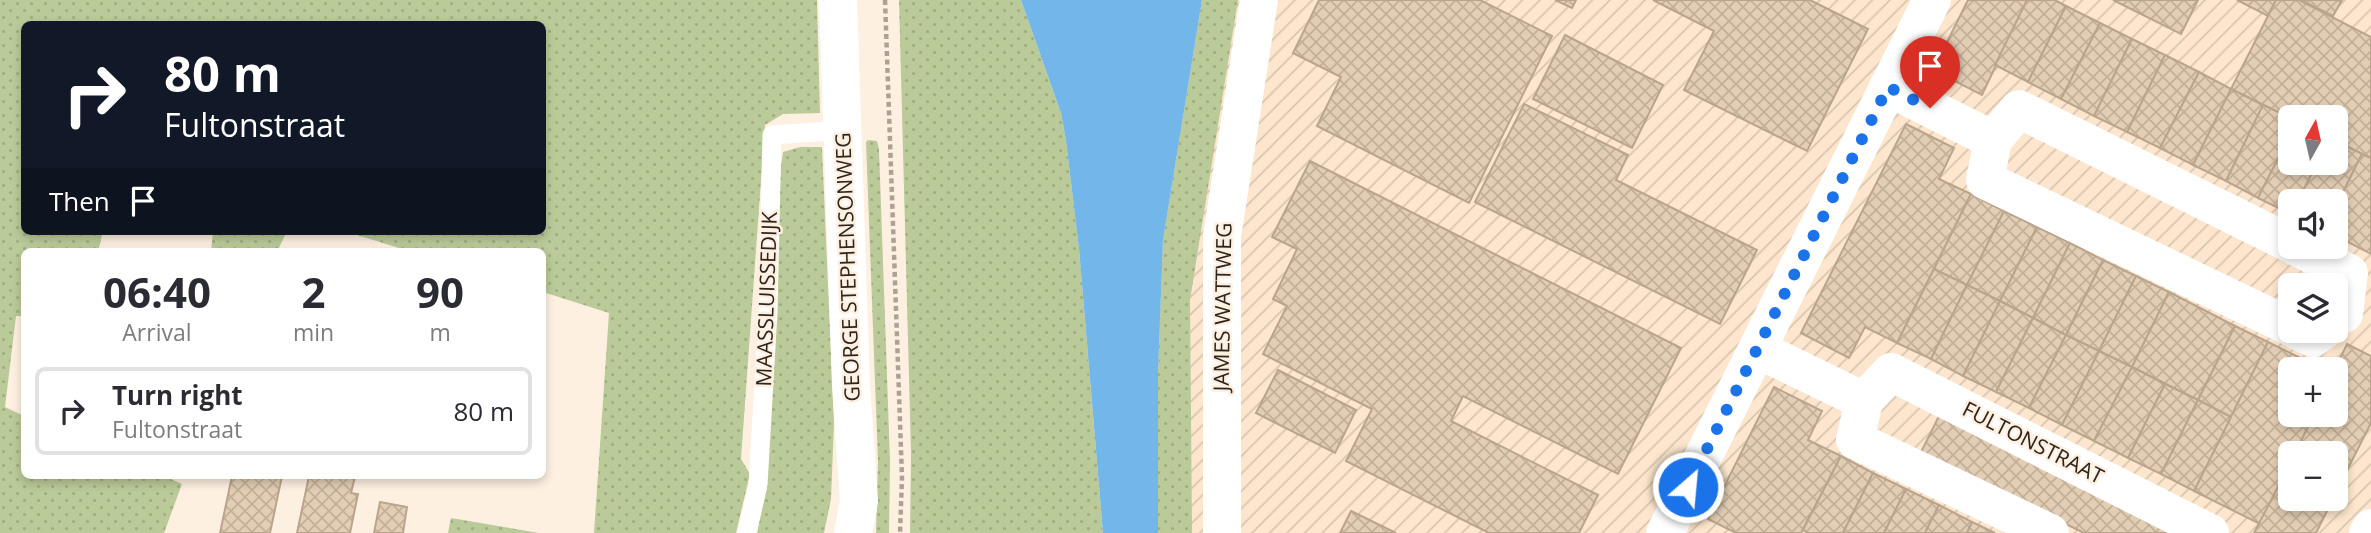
<!DOCTYPE html>
<html lang="en">
<head>
<meta charset="utf-8">
<style>
	:root { --surface:#fff; --page:#f2f2f3; --text:#2b2b33; --muted:#7c7c81; --line:#e1e1e2 }
	body { margin:0; font-family:"Open Sans",sans-serif; background:var(--page); color:var(--text); height:100vh; display:flex; flex-direction:column; font-size:26px; white-space:nowrap }
	* { box-sizing:border-box; margin:0 }
	p { font-size:23px; color:var(--muted) }
	.icon { flex:none; width:38px; height:38px; fill:none; stroke:currentColor; stroke-width:2; stroke-linecap:round; stroke-linejoin:round }
	.map { position:relative; flex:1; overflow:hidden }
	.details { position:absolute; left:21px; top:248px; width:525px; height:231px; display:flex; flex-direction:column; background:var(--surface); border-radius:10px; box-shadow:0 4px 10px #0003 }
	.details>* { flex:none }
	.hud { position:absolute; left:21px; top:21px; width:525px; height:214px; border-radius:10px; box-shadow:0 4px 10px #0003; background:#111827; color:#fff; overflow:hidden }
	.needle { width:46px; rotate:8deg }
	.tools { position:absolute; left:2278px; top:105px; display:grid; gap:14px }
	.tools a { display:grid; place-items:center; width:70px; height:70px; border-radius:10px; background:var(--surface); box-shadow:0 4px 10px #0003; font-size:35px }
	.pin { position:absolute; display:grid; place-items:center; width:60px; height:60px; color:#fff; margin:-72px -30px; border-radius:50% 50% 50% 0; rotate:-45deg; box-shadow:0 0 7px #0007 }
	.pin .icon { rotate:45deg }
	.me { position:absolute; width:77px; margin:-38px; rotate:27deg; stroke-linejoin:round; filter:drop-shadow(0 0 5px #0008) }
	.turn { display:flex; align-items:center; gap:24px; height:147px; padding:0 28px; font-size:32px }
	.turn .icon { width:91px; height:91px; stroke-width:2.5 }
	.turn b { display:block; font-size:49px; line-height:60px }
	.then { display:flex; align-items:center; height:66px; padding:0 28px; background:#0003; gap:14px; font-size:26px }
	.eta { display:flex; justify-content:space-evenly; align-items:center; height:119px; text-align:center }
	.eta b { font-size:42px; font-weight:700; line-height:49px }
	ul { padding:0; list-style:none }
	li { display:flex; align-items:center; gap:21px; height:88px; margin:0 14px 10px; padding:0 14px; border:4px solid var(--line); border-radius:10px }
	li div { flex:1 }
	li b { display:block; font-size:26px }
	li em { font-style:normal }
	.map>svg:first-child { display:block }
	.industrial { fill:url(#industrial-furrows); fill-rule:evenodd }
	.grass { fill:url(#grass-dots) }
	.water { fill:#73b7ea }
	.building { fill:url(#building-cross-hatch); stroke:#baa48c; stroke-width:2 }
	.lines { fill:none; stroke-linecap:round; stroke-linejoin:round }
	.path { stroke:#ada195; stroke-width:4.5; stroke-dasharray:5 3.5; stroke-linecap:butt }
	.service { stroke:#fff; stroke-width:19 }
	.minor { stroke:#fff; stroke-width:38 }
	.route { stroke:#1a73e8; stroke-width:12; stroke-dasharray:0 21.6 }
	.labels { text-anchor:middle; stroke-width:5; stroke-linejoin:round; paint-order:stroke }
	.street-label { font-size:21px; fill:#2d241b; stroke:#fef0e1 }
</style>
</head>
<body>
<div class="map">
<svg width="2371" height="533" viewBox="0 0 2371 533">
	<defs>
		<pattern id="industrial-furrows" width="10" height="10" patternUnits="userSpaceOnUse" patternTransform="scale(1.75)"><rect width="10" height="10" fill="#fde6cd"/><path d="M-1 1l2-2M0 10L10 0M9 11l2-2" fill="none" stroke="#d9c5af"/></pattern>
		<pattern id="grass-dots" width="8" height="8" patternUnits="userSpaceOnUse" patternTransform="scale(1.75)"><rect width="8" height="8" fill="#baca98"/><path d="M2 2h.1M6 6h.1" fill="none" stroke="#a0ad82" stroke-width="1.8" stroke-linecap="round"/></pattern>
		<pattern id="building-cross-hatch" width="8" height="8" patternUnits="userSpaceOnUse" patternTransform="scale(1.75)"><rect width="8" height="8" fill="#e3cdb4"/><path d="M0 0l8 8M0 8l8-8" fill="none" stroke="#c3b09a"/></pattern>
	</defs>
	<rect width="100%" height="100%" fill="#fef0e1"/>
	<path class="industrial" d="M 1122,0 L 2371,0 L 2371,533 L 1136,533 ZM 2291,117 L 2336,117 L 2336,163 L 2291,163 ZM 2291,201 L 2336,201 L 2336,247 L 2291,247 ZM 2291,285 L 2336,285 L 2336,331 L 2291,331 ZM 2291,369 L 2336,369 L 2336,415 L 2291,415 ZM 2291,453 L 2336,453 L 2336,499 L 2291,499 Z"/>
	<g class="grass">
		<polygon points="0,0 817,0 820,113 783,114 765,125 741,459 750,474 736,533 594,533 609,313 543,292 542,252 412,252 344,231 542,231 542,24 24,24 24,231 103,231 98,252 24,252 24,316 16,316 5,407 24,416 24,476 164,476 182,484 164,533 0,533"/>
		<polygon points="899,0 1021,0 1061,113 1066,141 1079,249 1103,533 910,533 911,453"/>
		<polygon points="1202,0 1238,0 1190,300 1192,533 1158,533 1158,373 1163,240"/>
		<polygon points="868,140 877,141 879,149 890,461 889,533 876,533 878,462 866,142"/>
		<polygon points="800,147 822,147 834,423 831,499 824,533 757,533 767,480 781,166 783,152"/>
		<polygon points="213,231 287,231 277,252 211,252"/>
		<polygon points="451,518 539,533 448,533"/>
	</g>
	<polygon class="water" points="1021,0 1202,0 1163,240 1158,373 1158,533 1103,533 1079,249 1066,141 1061,113"/>
	<g class="building">
		<polygon points="1319,0 1480,0 1552,36 1469,203 1317,126 1341,77 1293,53"/>
		<polygon points="1555,0 1576,0 1572,8"/>
		<polygon points="1653,0 1810,0 1868,29 1807,151 1684,90 1714,31"/>
		<polygon points="1968,0 2027,0 1982,95 1933,70"/>
		<polygon points="2027,0 2055,0 2066,6 2028,82 1995,65"/>
		<polygon points="2113,0 2198,0 2181,34"/>
		<polygon points="2237,0 2276,0 2268,16"/>
		<polygon points="2276,0 2299,0 2371,37 2371,158 2336,141 2336,117 2291,118 2231,89"/>
		<polygon points="2301,0 2342,0 2333,16"/>
		<polygon points="2066,6 2100,23 2061,99 2028,82"/>
		<polygon points="2100,23 2132,39 2094,116 2061,99"/>
		<polygon points="1565,35 1663,85 1632,148 1533,99"/>
		<polygon points="2132,39 2165,55 2127,132 2094,116"/>
		<polygon points="2165,55 2199,72 2160,148 2127,132"/>
		<polygon points="2199,72 2231,89 2193,165 2160,148"/>
		<polygon points="2231,89 2263,105 2226,181 2193,165"/>
		<polygon points="1524,104 1628,155 1616,180 1757,250 1720,324 1475,202"/>
		<polygon points="2263,105 2291,118 2291,133 2258,198 2226,181"/>
		<polygon points="1906,124 1954,148 1939,179 1971,194 1897,343 1865,327 1849,358 1801,333"/>
		<polygon points="2291,133 2291,163 2317,163 2298,201 2291,201 2291,214 2258,198"/>
		<polygon points="2336,141 2362,154 2336,206 2336,201 2298,201 2317,163 2336,163"/>
		<polygon points="2362,154 2371,158 2371,254 2336,236 2336,206"/>
		<polygon points="1310,161 1681,348 1618,474 1463,396 1451,421 1598,495 1579,533 1489,533 1346,461 1372,409 1263,354 1287,306 1273,299 1297,249 1272,237"/>
		<polygon points="1971,194 2004,211 1967,285 1934,269"/>
		<polygon points="2004,211 2037,227 2000,301 1967,285"/>
		<polygon points="2037,227 2070,243 2033,318 2000,301"/>
		<polygon points="2070,243 2103,260 2066,335 2033,318"/>
		<polygon points="2103,260 2136,276 2099,351 2066,335"/>
		<polygon points="1934,269 1967,285 1931,359 1897,343"/>
		<polygon points="2136,276 2169,292 2132,367 2099,351"/>
		<polygon points="1967,285 2000,301 1963,376 1931,359"/>
		<polygon points="2169,292 2235,326 2198,400 2132,367"/>
		<polygon points="2000,301 2033,318 1996,392 1963,376"/>
		<polygon points="2033,318 2066,335 2029,408 1996,392"/>
		<polygon points="2235,326 2268,342 2231,417 2198,400"/>
		<polygon points="2066,335 2099,351 2062,425 2029,408"/>
		<polygon points="2268,342 2323,369 2291,369 2291,415 2314,415 2295,453 2291,453 2291,462 2260,524 2194,491"/>
		<polygon points="2347,344 2371,356 2371,423 2336,492 2336,453 2295,453 2314,415 2336,415 2335,369"/>
		<polygon points="2099,351 2132,367 2094,441 2062,425"/>
		<polygon points="2132,367 2165,384 2128,458 2094,441"/>
		<polygon points="1278,370 1356,410 1335,453 1256,413"/>
		<polygon points="2165,384 2198,400 2161,474 2128,458"/>
		<polygon points="1774,387 1822,411 1808,440 1841,456 1801,533 1736,533 1708,519"/>
		<polygon points="2198,400 2231,417 2194,491 2161,474"/>
		<polygon points="1942,410 2191,533 2084,533 1921,452"/>
		<polygon points="1841,456 1873,473 1843,533 1808,533 1803,530"/>
		<polygon points="2291,462 2291,499 2333,499 2316,533 2254,533"/>
		<polygon points="1873,473 1906,489 1884,533 1843,533"/>
		<polygon points="232,476 282,476 270,533 220,533"/>
		<polygon points="309,476 355,477 351,493 358,494 350,533 297,533"/>
		<polygon points="1906,489 1939,505 1925,533 1884,533"/>
		<polygon points="380,502 407,507 403,533 374,533"/>
		<polygon points="1939,505 1972,522 1967,533 1925,533"/>
		<polygon points="1351,511 1396,533 1340,533"/>
		<polygon points="1972,522 1995,533 1967,533"/>
	</g>
	<g class="lines">
		<polyline class="path" points="885,0 902,478 900,533"/>
		<polyline class="service" points="747,533 758,485 768,312 772,135 844,130"/>
		<g class="minor">
			<polyline points="838,0 851,385 859,501 853,533"/>
			<polyline points="1888,87 1993,140 1985,180 2291,327"/>
			<polyline points="1993,140 2019,109 2291,244"/>
			<polyline points="2296,247 2349,273 2344,314"/>
			<polyline points="2298,331 2313,338 2323,331"/>
			<polyline points="1757,349 1864,401 1855,440 2050,533"/>
			<polyline points="1864,401 1891,372 2210,533"/>
			<polyline points="1222,533 1222,236 1259,0"/>
			<polyline points="1665,533 1932,0"/>
			<polyline points="2368,533 2371,528"/>
		</g>
	</g>
	<g class="lines">
		<polyline class="route" points="1688,487 1888,87 1930,108"/>
	</g>
	<g class="labels">
		<g class="street-label">
			<text transform="translate(848 267) rotate(-92)" y="7">GEORGE STEPHENSONWEG</text>
			<text transform="translate(767 299) rotate(-88)" y="7">MAASSLUISSEDIJK</text>
			<text transform="translate(1223 307) rotate(-89)" y="7">JAMES WATTWEG</text>
			<text transform="translate(2033 443) rotate(27)" y="7">FULTONSTRAAT</text>
		</g>
	</g>
</svg>
<div class="tools">
<a><svg class="needle" viewBox="-14 -14 28 28"><path d="M0-13l5 13h-10z" fill="#e53935"/><path d="M0 13l5-13h-10z" fill="#7c7c81"/></svg></a>
<a><svg class="icon" aria-label="sound" viewBox="0 0 24 24"><path d="M4 9h4l5-4v14l-5-4H4zM17 9q2 3 0 6"/></svg></a>
<a><svg class="icon" aria-label="layers" viewBox="0 0 24 24"><path d="M12 4l9 5-9 5-9-5zM3 14l9 5 9-5"/></svg></a>
<a>+</a>
<a>−</a>
</div>
<div class="pin" style="left:1930px;top:108px;background:#d93025"><svg class="icon" aria-label="arrive" viewBox="0 0 24 24"><path d="M6 21V4h12l-3 4 3 4H6"/></svg></div>
<svg class="me" style="left:1688px;top:487px" viewBox="-20 -20 40 40"><circle r="17" fill="#1a73e8" stroke="#fff" stroke-width="3"/><path d="M0-11L8 9 0 5-8 9z" fill="#fff"/></svg>
<div class="hud">
<div class="turn"><svg class="icon" aria-label="right" viewBox="0 0 24 24"><path d="M7 20v-9h11M14 6l5 5-5 5"/></svg><div><b>80 m</b>Fultonstraat</div></div>
<div class="then">Then<svg class="icon" aria-label="arrive" viewBox="0 0 24 24"><path d="M6 21V4h12l-3 4 3 4H6"/></svg></div>
</div>
<section class="details">
<div class="eta">
<div><b>06:40</b><p>Arrival</p></div>
<div><b>2</b><p>min</p></div>
<div><b>90</b><p>m</p></div>
</div>
<ul>
<li><svg class="icon" aria-label="right" viewBox="0 0 24 24"><path d="M7 20v-9h11M14 6l5 5-5 5"/></svg><div><b>Turn right</b><p>Fultonstraat</p></div><em>80 m</em></li>
</ul>
</section>
</div>
</body>
</html>
